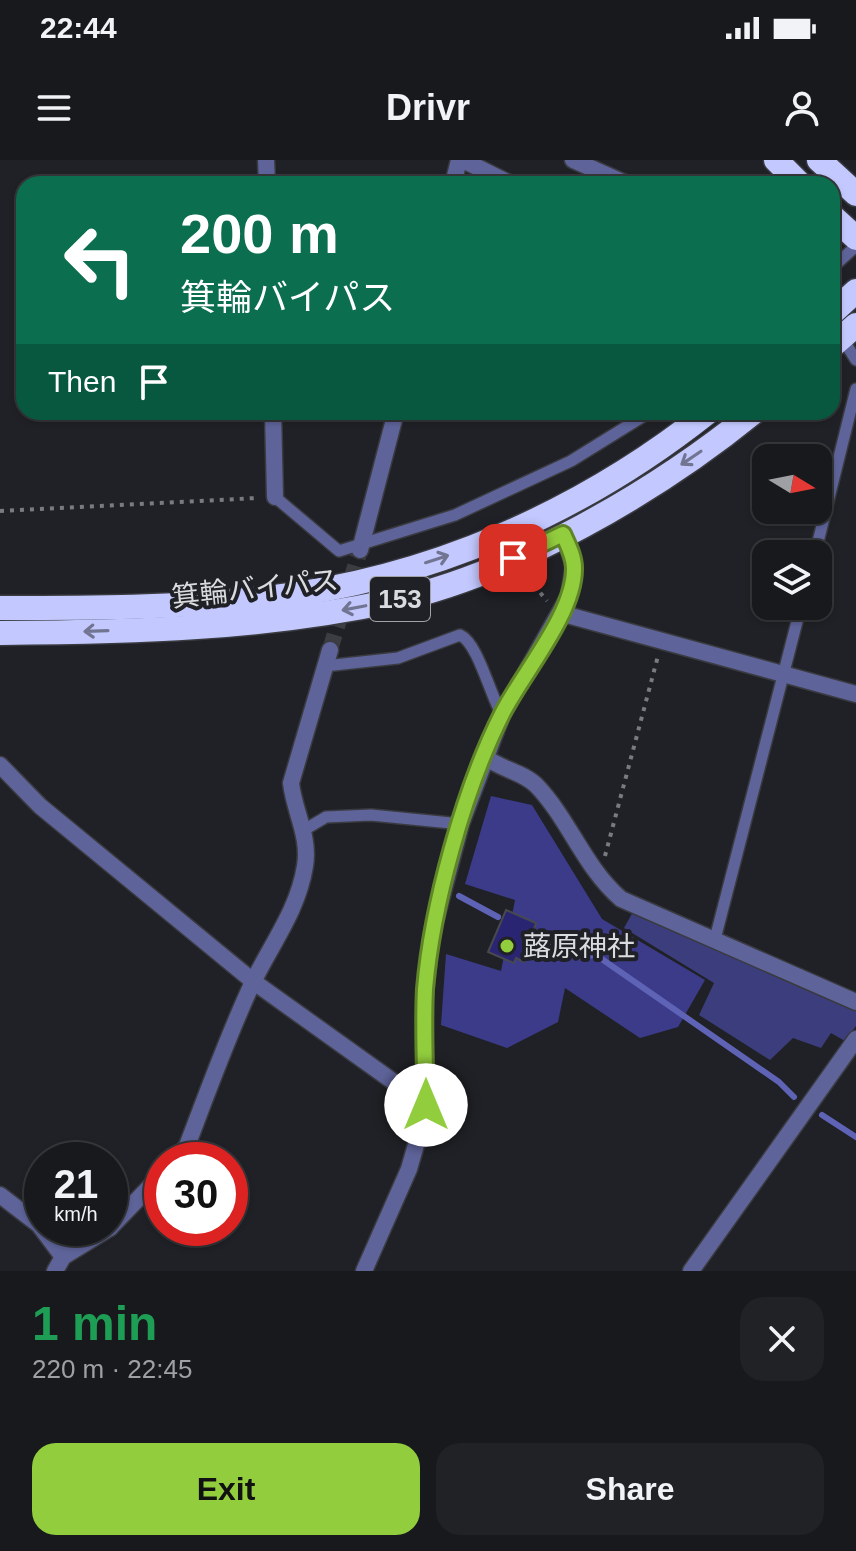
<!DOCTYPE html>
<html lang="en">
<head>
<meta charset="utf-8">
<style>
	:root { --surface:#18191c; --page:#212225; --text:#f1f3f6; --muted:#9fa0a3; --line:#36383b; --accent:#92cd3e }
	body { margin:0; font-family:Helvetica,"Noto Sans JP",sans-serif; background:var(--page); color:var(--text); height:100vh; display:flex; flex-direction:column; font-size:30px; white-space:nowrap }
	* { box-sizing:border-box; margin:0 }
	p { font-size:26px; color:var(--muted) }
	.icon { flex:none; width:44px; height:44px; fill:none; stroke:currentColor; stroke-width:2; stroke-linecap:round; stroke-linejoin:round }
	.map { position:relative; height:1111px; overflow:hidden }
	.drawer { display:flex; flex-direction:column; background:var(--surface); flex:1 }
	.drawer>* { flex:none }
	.banner { position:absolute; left:16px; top:16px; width:824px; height:244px; border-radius:24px; box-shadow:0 2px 6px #0004,0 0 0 2px var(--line); background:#0b6e4f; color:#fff; overflow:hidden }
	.needle { width:52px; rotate:100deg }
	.controls { position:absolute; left:752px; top:284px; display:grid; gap:16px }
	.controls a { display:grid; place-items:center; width:80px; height:80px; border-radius:16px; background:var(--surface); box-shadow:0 2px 6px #0004,0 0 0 2px var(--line); font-size:40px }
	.speed { position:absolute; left:24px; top:982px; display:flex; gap:16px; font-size:40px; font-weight:700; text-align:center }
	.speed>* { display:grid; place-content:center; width:104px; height:104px; border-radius:50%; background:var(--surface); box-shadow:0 2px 6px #0004,0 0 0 2px var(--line); line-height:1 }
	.speed small { font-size:20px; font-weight:400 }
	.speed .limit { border:12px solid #d22; background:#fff; color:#111 }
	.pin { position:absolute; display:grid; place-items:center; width:68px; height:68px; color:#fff; margin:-34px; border-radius:16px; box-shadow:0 4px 12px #0006 }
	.me { position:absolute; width:88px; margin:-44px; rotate:0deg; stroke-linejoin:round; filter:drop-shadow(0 0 6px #0008) }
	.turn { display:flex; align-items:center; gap:28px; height:168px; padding:0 32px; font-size:36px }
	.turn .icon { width:104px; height:104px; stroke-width:2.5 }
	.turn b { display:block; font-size:56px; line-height:68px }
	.then { display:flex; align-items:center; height:76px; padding:0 32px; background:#0003; gap:16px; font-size:30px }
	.round { display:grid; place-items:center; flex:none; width:84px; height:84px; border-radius:24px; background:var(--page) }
	.head { display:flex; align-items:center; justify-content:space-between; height:136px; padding:0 32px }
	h1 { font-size:48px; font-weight:700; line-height:60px; color:#1e9e55 }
	.action { display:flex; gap:16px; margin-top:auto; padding:16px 32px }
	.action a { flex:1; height:92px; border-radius:24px; background:var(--accent); color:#111; font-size:32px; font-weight:700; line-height:92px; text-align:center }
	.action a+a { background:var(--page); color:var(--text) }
	.status { display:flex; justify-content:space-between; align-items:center; height:56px; padding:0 40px; background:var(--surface); direction:ltr }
	.status svg { height:22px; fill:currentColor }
	header { display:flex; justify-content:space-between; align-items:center; height:104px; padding:0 32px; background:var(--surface); font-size:36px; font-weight:700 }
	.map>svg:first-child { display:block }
	.green { fill:#3c3d7d }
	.forest { fill:#3c3b8a }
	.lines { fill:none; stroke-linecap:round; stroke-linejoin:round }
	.stream { stroke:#5f63b6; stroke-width:6 }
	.building { fill:#2a2572; stroke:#48494f; stroke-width:2 }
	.street-tunnel { stroke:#3c3d42; stroke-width:16; stroke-dasharray:16 8; stroke-linecap:butt }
	.lane-casing { stroke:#3a3b40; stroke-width:14 }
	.street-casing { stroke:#3a3b40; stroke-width:19 }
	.highway-casing { stroke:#3a3b40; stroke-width:27 }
	.path { stroke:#7a7b80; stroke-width:4; stroke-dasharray:4 6; stroke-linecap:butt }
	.lane { stroke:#5e6399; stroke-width:11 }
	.street { stroke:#5e6399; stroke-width:16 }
	.highway { stroke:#c3c9ff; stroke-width:24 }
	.oneway { stroke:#727592 }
	.route-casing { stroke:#5f8528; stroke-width:20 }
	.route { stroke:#92cd3e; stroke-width:14 }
	.poi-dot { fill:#92cd3e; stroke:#202126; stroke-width:3 }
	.labels { text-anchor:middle; stroke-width:8; stroke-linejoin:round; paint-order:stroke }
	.shield { fill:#202126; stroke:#a2a3a8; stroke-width:2 }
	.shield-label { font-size:26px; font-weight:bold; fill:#dadbdf }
	.street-label { font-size:28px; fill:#dadbdf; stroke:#202126 }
	.poi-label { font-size:28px; fill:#dadbdf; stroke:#202126; text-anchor:start }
</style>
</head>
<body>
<div class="status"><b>22:44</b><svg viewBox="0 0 49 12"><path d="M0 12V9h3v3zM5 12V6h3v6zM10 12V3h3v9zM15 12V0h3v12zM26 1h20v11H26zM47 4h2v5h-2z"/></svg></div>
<header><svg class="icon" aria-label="menu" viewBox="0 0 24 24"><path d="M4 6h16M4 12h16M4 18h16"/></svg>Drivr<svg class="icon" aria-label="person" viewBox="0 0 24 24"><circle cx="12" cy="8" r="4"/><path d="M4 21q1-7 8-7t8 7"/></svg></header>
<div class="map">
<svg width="856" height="1111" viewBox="0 0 856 1111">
	<rect width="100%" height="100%" fill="#202126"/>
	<polygon class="green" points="634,750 856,848 856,866 845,881 831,873 821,888 793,878 770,900 699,855 714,823 624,768"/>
	<polygon class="forest" points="491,636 532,645 602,759 705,820 678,867 640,878 565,828 558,862 507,888 441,865 446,794 501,811 515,740 465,724"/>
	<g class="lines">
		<g class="stream">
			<polyline points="459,736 498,757"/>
			<polyline points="526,774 577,797 596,795 779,922 794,937"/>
			<polyline points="822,955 856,977"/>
		</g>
	</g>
	<polygon class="building" points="506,750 536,763 524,802 516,798 514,803 488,792"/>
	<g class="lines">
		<polyline class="street-tunnel" points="330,490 360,390"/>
		<g class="lane-casing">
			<g id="lane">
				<polyline points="832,108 856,86"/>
				<polyline points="842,178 856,200"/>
				<polyline points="275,337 339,391 455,355 571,301 650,252"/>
				<polyline points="815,394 856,229"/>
				<path d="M 325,506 L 398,498 L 460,475 C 478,483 490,535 502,555"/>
				<polyline points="304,670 326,657 371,655 461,664"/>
				<polyline points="715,779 801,446"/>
			</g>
		</g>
		<g class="street-casing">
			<g id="street">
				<polyline points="266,0 267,24"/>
				<polyline points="463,0 511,24"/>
				<polyline points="573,0 627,24"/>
				<polyline points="453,24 459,0"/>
				<polyline points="273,252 275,337"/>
				<polyline points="360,390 396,252"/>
				<polyline points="560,453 856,534"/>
				<path d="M 484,596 C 499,609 524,612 537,626 C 570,661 584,707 621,739 L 856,842"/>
				<polyline points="0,605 40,646 254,822 426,945"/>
				<path d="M 175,1000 L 187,986 C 208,931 228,875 253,822 C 272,783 298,750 305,706 C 310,676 294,651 291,623 L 330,490"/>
				<polyline points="0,1035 39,1065 63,1097"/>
				<polyline points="110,1068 162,1014"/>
				<polyline points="55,1111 63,1097 110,1068"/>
				<polyline points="364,1111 409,1009 424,957 425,831 432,773 461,664 502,555 569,436 574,405 563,374"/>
				<polyline points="691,1111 856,879"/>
			</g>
		</g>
		<g class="highway-casing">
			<g id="highway">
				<polyline points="776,0 800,24"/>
				<polyline points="819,0 856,34"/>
				<polyline points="832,56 856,78"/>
				<polyline points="832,153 856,131"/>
				<polyline points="832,186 856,165"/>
				<path d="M 0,448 C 89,448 178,448 267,438 C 428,420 581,353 708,252"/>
				<path d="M 0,473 C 131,472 263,469 392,441 C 515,414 657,331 754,252"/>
			</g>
		</g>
		<g class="path">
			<polyline points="0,351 257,338"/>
			<polyline points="534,425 547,441"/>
			<polyline points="605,696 658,496"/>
		</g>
		<use href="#lane" class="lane"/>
		<use href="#street" class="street"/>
		<use href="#highway" class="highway"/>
	</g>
	<defs><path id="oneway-shaft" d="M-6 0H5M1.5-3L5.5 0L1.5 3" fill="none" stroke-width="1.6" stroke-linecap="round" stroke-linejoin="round" transform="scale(2)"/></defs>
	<g class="oneway">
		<use href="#oneway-shaft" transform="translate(691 298) rotate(146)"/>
		<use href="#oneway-shaft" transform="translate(437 399) rotate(-18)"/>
		<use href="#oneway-shaft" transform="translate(354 448) rotate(169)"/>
		<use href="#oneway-shaft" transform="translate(96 471) rotate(178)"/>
	</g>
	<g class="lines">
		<g class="route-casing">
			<path id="route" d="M 426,945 C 425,906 423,867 425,829 C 432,746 464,629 502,554 C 522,514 575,453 574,408 C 574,396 568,385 563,374 L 513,398"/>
		</g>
		<use href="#route" class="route"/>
	</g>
	<circle class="poi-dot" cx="507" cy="786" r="8"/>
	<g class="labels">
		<rect class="shield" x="370" y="417" width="60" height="44" rx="6"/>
		<g class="shield-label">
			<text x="400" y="448">153</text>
		</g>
		<g class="street-label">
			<text transform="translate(255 428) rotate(-6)" y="10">箕輪バイパス</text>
		</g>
		<g class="poi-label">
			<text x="523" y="796">蕗原神社</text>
		</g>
	</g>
</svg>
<div class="controls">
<a><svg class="needle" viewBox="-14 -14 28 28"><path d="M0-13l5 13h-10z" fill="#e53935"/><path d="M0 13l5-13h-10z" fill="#9fa0a3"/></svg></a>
<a><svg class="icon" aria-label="layers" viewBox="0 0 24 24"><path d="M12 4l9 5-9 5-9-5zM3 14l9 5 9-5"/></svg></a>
</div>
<div class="speed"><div>21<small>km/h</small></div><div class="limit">30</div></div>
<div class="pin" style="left:513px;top:398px;background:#d93025"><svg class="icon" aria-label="arrive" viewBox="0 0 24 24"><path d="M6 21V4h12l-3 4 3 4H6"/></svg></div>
<svg class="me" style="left:426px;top:945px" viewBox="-20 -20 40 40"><circle r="19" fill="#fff"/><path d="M0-13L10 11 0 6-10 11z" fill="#92cd3e"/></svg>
<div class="banner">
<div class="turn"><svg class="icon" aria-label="left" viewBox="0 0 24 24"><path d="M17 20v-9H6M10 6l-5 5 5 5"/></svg><div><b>200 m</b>箕輪バイパス</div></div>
<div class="then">Then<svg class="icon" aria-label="arrive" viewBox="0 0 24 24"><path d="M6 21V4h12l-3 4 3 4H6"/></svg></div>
</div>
</div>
<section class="drawer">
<div class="head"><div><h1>1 min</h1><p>220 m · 22:45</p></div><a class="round"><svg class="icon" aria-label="close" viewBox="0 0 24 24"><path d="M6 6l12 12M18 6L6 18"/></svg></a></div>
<div class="action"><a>Exit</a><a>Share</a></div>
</section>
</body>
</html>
